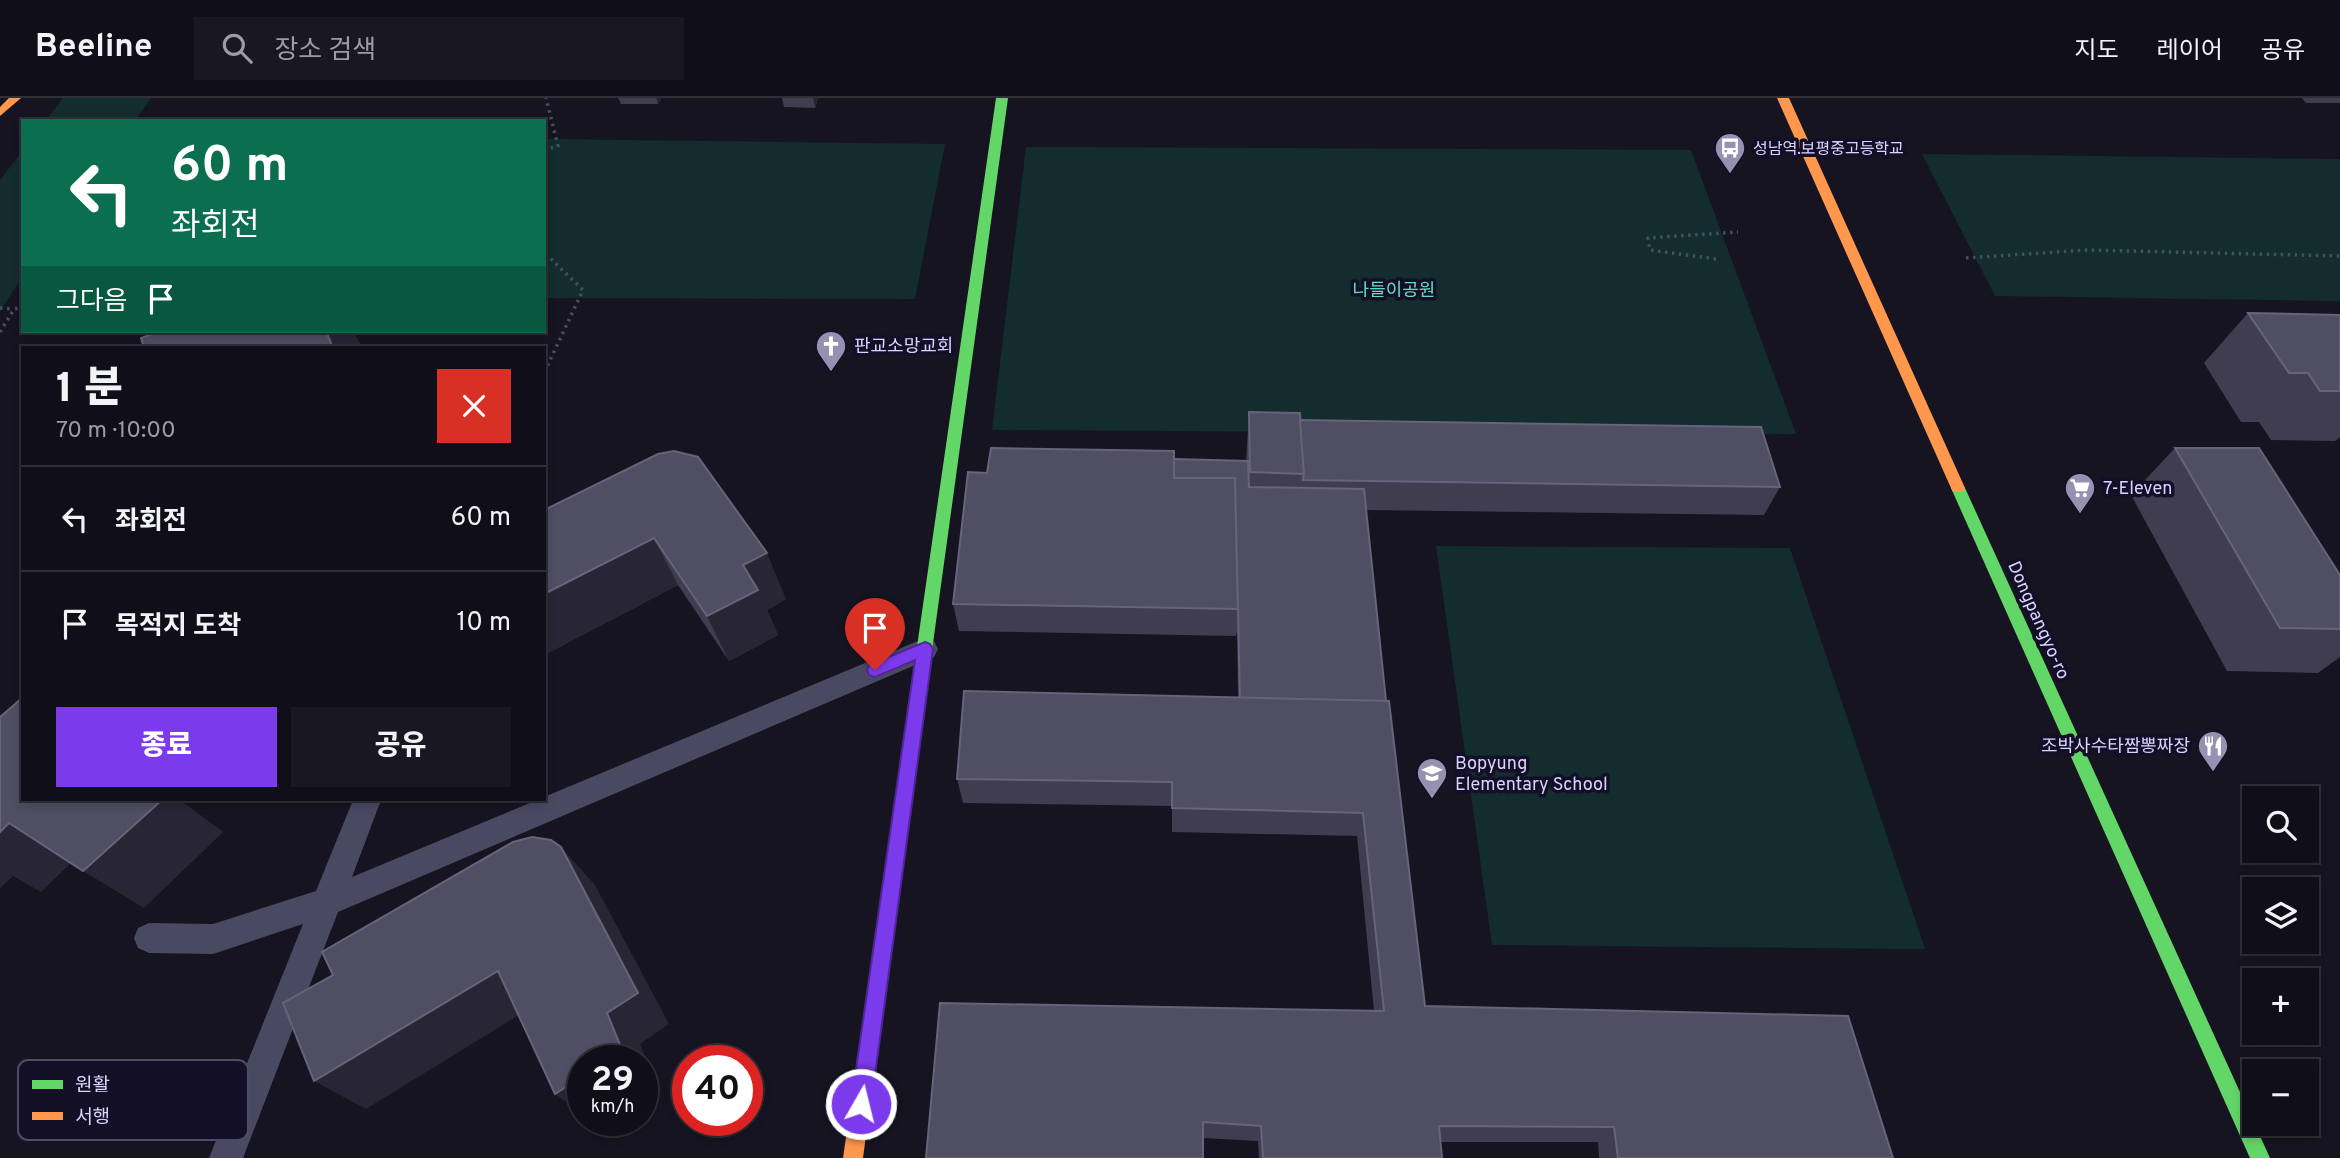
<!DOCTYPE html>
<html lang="ko">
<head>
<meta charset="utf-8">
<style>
	:root { --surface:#100f19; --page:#191822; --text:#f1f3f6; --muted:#9c9ca2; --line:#302f38; --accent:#7c3aed }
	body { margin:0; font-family:Overpass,"Noto Sans KR",sans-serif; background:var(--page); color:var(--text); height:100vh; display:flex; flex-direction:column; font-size:26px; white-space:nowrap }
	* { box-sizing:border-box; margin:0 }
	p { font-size:23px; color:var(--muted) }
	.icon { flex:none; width:38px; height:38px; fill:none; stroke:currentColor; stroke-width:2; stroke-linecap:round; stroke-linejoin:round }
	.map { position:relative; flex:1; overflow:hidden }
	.details { position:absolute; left:21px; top:248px; width:525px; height:455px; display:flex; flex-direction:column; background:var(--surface); border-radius:0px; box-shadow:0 4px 10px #0003,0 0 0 2px var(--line) }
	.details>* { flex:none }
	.hud { position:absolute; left:21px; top:21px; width:525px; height:214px; border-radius:0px; box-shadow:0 4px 10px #0003,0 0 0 2px var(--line); background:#0b6e4f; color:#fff; overflow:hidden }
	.buttons { position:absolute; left:2242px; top:688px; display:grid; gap:14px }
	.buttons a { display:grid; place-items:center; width:77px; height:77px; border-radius:0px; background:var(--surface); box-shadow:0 4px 10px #0003,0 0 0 2px var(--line); font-size:35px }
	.speed { position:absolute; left:567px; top:947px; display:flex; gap:14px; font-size:35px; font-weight:700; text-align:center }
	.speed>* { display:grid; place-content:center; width:91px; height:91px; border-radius:50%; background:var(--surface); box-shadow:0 4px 10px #0003,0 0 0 2px var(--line); line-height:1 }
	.speed small { font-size:18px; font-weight:400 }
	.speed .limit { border:10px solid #d22; background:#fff; color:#111 }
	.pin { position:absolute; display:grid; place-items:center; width:60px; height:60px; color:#fff; margin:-72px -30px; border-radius:50% 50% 50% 0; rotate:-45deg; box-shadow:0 0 7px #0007 }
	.pin .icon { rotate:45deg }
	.me { position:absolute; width:77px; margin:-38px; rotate:8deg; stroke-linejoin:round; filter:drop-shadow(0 0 5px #0008) }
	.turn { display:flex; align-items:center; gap:24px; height:147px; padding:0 35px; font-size:32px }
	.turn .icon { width:91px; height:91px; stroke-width:2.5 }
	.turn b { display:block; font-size:49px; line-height:60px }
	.then { display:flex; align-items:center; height:66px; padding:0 35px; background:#0003; gap:14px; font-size:26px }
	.round { display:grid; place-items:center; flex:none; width:74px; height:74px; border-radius:0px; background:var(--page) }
	.summary { display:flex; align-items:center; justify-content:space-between; height:119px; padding:0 35px }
	h1 { font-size:42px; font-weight:800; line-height:52px }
	.cta { display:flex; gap:14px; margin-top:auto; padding:14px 35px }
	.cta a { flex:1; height:80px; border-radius:0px; background:var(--accent); color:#fff; font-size:28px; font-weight:800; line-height:80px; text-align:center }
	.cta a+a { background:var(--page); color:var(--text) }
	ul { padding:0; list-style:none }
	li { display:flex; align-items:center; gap:21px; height:105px; padding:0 35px; border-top:2px solid var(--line) }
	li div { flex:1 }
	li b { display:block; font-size:26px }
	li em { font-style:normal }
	header { display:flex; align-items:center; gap:42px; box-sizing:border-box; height:98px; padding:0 35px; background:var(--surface); border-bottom:2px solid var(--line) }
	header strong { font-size:33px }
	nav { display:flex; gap:38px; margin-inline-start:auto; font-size:24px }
	.search { width:490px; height:63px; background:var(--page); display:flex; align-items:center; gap:18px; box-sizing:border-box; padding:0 24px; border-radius:0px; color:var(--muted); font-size:26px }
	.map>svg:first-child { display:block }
	.green { fill:#132c2d }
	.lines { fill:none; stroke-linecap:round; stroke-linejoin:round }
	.path { stroke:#44505f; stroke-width:3.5; stroke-dasharray:2.5 4.5; stroke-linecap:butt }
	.lane { fill:#4a4962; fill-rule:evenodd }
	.fast { fill:#63d668; fill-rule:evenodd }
	.slow { fill:#ff974d; fill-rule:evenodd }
	.wall { fill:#403d50 }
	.shaded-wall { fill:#282635 }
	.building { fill:#504e63; stroke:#66637b; stroke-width:2 }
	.route { fill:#7c3aed; stroke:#51269a; stroke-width:2 }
	.labels { text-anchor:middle; stroke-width:7; stroke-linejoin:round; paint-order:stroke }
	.far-poi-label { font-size:16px; fill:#d9d4ff; stroke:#130f26; text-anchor:start }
	.park-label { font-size:18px; fill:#5fe0c0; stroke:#130f26 }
	.poi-label { font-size:18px; fill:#d9d4ff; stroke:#130f26; text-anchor:start }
	.street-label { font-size:18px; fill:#d9d4ff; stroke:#130f26 }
	.key { fill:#130f26; stroke:#4e4a67; stroke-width:2 }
	.key-label { font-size:19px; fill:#d9d4ff }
</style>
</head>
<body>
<header>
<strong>Beeline</strong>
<div class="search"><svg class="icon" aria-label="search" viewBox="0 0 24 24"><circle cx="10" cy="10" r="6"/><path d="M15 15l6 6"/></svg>장소 검색</div>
<nav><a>지도</a><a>레이어</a><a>공유</a></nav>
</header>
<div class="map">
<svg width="2340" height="1060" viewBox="0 0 2340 1060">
	<rect width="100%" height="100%" fill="#161421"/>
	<g class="green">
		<polygon points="63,0 151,0 135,23 45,23"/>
		<polygon points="544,41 945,46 915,201 544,200"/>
		<polygon points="1026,49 1691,52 1796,336 992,332"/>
		<polygon points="23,52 23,178 0,213 0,82"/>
		<polygon points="1922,56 2340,61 2340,203 1995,198"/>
		<polygon points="1436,448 1790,450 1925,851 1492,847"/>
	</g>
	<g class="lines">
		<g class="path">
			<polyline points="544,52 558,48 546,0"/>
			<polyline points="544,160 550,160 583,192 544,275"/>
			<polyline points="1966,160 2087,152 2340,158"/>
			<polyline points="1716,161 1650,152 1648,140 1738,134"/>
			<polyline points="0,210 14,211"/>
			<polyline points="0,234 14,211 23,209"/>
		</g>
		<polygon class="lane" points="925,540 934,543 938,551 934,559 338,814 243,1060 209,1060 303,826 213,856 149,855 138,850 134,840 138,830 149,825 213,826 316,793 353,702 381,702 352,779 537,702 544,702 544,699"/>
		<g class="fast">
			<polygon points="996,0 1008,0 923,618 921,623 915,625 909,623 907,618"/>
			<polygon points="1958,384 1965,390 2270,1060 2250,1060 1951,390"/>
		</g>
		<g class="slow">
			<polygon points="9,0 21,0 0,18 0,9"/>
			<polygon points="1777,0 1789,0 1965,390 1963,394 1953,394 1951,390"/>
			<polygon points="915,611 921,613 923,618 863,1060 843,1060 907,618 909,613"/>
		</g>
	</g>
	<g class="wall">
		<polygon points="618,0 661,0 658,6 621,6"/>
		<polygon points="782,0 818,0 815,10 784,9"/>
		<polygon points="2302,0 2340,0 2340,5 2306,5"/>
		<polygon points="2248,215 2340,217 2340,339 2335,343 2271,342 2259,324 2241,324 2204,265"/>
		<polygon points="1249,314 1780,389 1764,417 1366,412 1386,603 1425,908 1893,1060 1599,1060 1598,1044 1440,1044 1442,1060 1259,1060 1258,1043 1203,1040 926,1060 1374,913 1357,738 1172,734 1172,708 963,705 957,681 1238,600 1237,534 1236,538 959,533 953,506 987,375 1174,361 1246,363"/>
		<polygon points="2175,350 2340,477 2340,559 2318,575 2227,573 2131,397"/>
		<polygon points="658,356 786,501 767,512 778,537 729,563 678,487 546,556 544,554 544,412"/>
	</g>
	<g class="shaded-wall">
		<polygon points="656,0 661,0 658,6"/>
		<polygon points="813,0 818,0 815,10"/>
		<polygon points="326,233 353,233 363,250 333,250"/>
		<polygon points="654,440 678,487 546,556 544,554 544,496"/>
		<polygon points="767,455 786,501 767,512 778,537 729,563 707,518 743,467"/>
		<polygon points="162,702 180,702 223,734 144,810 83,773"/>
		<polygon points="9,725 72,764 41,794 13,778 0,790 0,734"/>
		<polygon points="561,749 595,787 669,926 640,946 656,983 642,991 642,962 609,962 607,915"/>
		<polygon points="498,873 537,906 366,1011 314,983"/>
		<polygon points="583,978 583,1016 555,996"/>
	</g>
	<g class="building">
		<polygon points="2248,215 2340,217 2340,293 2320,293 2308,275 2289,275"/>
		<polygon points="160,233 326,233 333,250 144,250 141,240"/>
		<polygon points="1249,314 1300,315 1304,376 1250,374"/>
		<polygon points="1300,322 1761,329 1780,389 1303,382 1304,376"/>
		<polygon points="991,350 1174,353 1174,380 1235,380 1238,511 953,506 968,374 987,375"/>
		<polygon points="2175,350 2259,350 2340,477 2340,531 2280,530"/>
		<polygon points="674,353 698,359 767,455 743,467 758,492 707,518 654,440 544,496 544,412 658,356"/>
		<polygon points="1174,361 1248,363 1249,389 1364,391 1386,603 1240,600 1235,380 1174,380"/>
		<polygon points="964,593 1389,603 1425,908 1848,918 1893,1060 1618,1060 1614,1029 1439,1028 1442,1060 1263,1060 1261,1028 1203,1024 1203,1060 926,1060 940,905 1384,913 1363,715 1172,710 1172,684 957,681"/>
		<polygon points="21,601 23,602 23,702 162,702 83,773 9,725 0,734 0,619"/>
		<polygon points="532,739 551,742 561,749 638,895 607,915 623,954 609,962 583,962 583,978 555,996 498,873 314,983 283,905 333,877 322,854 513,744"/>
	</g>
	<polygon class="route" points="925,544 930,546 933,551 871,1006 868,1014 861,1016 854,1014 851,1006 915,562 875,579 869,577 867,572 869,567"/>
	<defs>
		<g id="bus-pin" transform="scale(1.575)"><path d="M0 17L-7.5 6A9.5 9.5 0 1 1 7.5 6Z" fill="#9591b1" stroke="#130f26"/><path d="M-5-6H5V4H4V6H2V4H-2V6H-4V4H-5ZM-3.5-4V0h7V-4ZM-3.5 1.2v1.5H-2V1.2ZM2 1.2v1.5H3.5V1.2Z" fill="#fff"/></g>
		<g id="church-pin" transform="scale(1.575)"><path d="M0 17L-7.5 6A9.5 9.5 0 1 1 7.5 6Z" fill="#9591b1" stroke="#130f26"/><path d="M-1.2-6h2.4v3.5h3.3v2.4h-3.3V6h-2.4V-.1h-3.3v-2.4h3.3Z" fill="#fff"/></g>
		<g id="supermarket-pin" transform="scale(1.575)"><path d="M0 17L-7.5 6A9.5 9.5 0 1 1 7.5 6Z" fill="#9591b1" stroke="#130f26"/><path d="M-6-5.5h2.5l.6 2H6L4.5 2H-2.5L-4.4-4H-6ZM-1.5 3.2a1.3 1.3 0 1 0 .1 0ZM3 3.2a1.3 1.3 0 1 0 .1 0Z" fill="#fff"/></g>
		<g id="restaurant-pin" transform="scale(1.575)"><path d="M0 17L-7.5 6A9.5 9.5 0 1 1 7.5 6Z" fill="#9591b1" stroke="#130f26"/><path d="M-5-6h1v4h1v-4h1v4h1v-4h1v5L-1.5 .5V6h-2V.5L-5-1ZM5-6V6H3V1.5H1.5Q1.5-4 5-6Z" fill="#fff"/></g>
		<g id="school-pin" transform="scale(1.575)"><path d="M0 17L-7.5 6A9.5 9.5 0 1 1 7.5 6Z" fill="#9591b1" stroke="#130f26"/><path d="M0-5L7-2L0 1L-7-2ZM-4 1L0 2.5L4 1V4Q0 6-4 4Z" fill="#fff"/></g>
	</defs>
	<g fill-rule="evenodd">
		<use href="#bus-pin" x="1730" y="50"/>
		<use href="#church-pin" x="831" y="248"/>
		<use href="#supermarket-pin" x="2080" y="390"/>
		<use href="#restaurant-pin" x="2213" y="648"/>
		<use href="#school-pin" x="1432" y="675"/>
	</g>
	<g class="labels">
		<g class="far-poi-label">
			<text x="1753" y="56">성남역.보평중고등학교</text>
		</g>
		<g class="park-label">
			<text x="1394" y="198">나들이공원</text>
		</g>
		<g class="poi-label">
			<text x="854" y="254">판교소망교회</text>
			<text x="2103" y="396">7-Eleven</text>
			<text x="2190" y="654" text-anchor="end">조박사수타짬뽕짜장</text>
			<text x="1455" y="671">Bopyung<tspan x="1455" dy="21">Elementary School</tspan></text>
		</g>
		<g class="street-label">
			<text transform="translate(2039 522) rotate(66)" y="6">Dongpangyo-ro</text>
		</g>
	</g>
	<rect x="18" y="962" width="230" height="80" rx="10" class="key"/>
	<rect x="32" y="982" width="31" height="9" fill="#63d668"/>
	<rect x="32" y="1014" width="31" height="8" fill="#ff974d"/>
	<g class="key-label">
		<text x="75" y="993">원활</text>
		<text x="75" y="1025">서행</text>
	</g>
</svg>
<div class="buttons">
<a><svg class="icon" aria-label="search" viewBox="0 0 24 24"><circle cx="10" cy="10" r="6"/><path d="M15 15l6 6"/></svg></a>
<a><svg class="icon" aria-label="layers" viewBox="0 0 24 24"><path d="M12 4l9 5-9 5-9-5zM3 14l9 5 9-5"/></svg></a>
<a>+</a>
<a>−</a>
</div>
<div class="speed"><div>29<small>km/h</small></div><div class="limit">40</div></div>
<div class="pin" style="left:875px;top:572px;background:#d93025"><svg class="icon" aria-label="arrive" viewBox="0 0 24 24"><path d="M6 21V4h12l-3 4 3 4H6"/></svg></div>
<svg class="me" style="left:861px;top:1006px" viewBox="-20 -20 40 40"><circle r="17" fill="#7c3aed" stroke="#fff" stroke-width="3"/><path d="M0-11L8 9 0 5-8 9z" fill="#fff"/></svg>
<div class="hud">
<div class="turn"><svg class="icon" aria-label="left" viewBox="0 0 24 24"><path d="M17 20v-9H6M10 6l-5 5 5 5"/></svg><div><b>60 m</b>좌회전</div></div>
<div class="then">그다음<svg class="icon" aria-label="arrive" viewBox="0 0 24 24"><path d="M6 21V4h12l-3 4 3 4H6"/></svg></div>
</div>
<section class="details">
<div class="summary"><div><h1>1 분</h1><p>70 m · 10:00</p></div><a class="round" style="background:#d93025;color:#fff"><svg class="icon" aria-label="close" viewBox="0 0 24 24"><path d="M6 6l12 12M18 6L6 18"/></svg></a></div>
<ul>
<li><svg class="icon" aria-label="left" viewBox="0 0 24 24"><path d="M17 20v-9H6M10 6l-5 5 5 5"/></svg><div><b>좌회전</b></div><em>60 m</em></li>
<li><svg class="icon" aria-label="arrive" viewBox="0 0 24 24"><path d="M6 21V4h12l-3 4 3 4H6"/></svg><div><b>목적지 도착</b></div><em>10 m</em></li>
</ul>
<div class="cta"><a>종료</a><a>공유</a></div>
</section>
</div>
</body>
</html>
